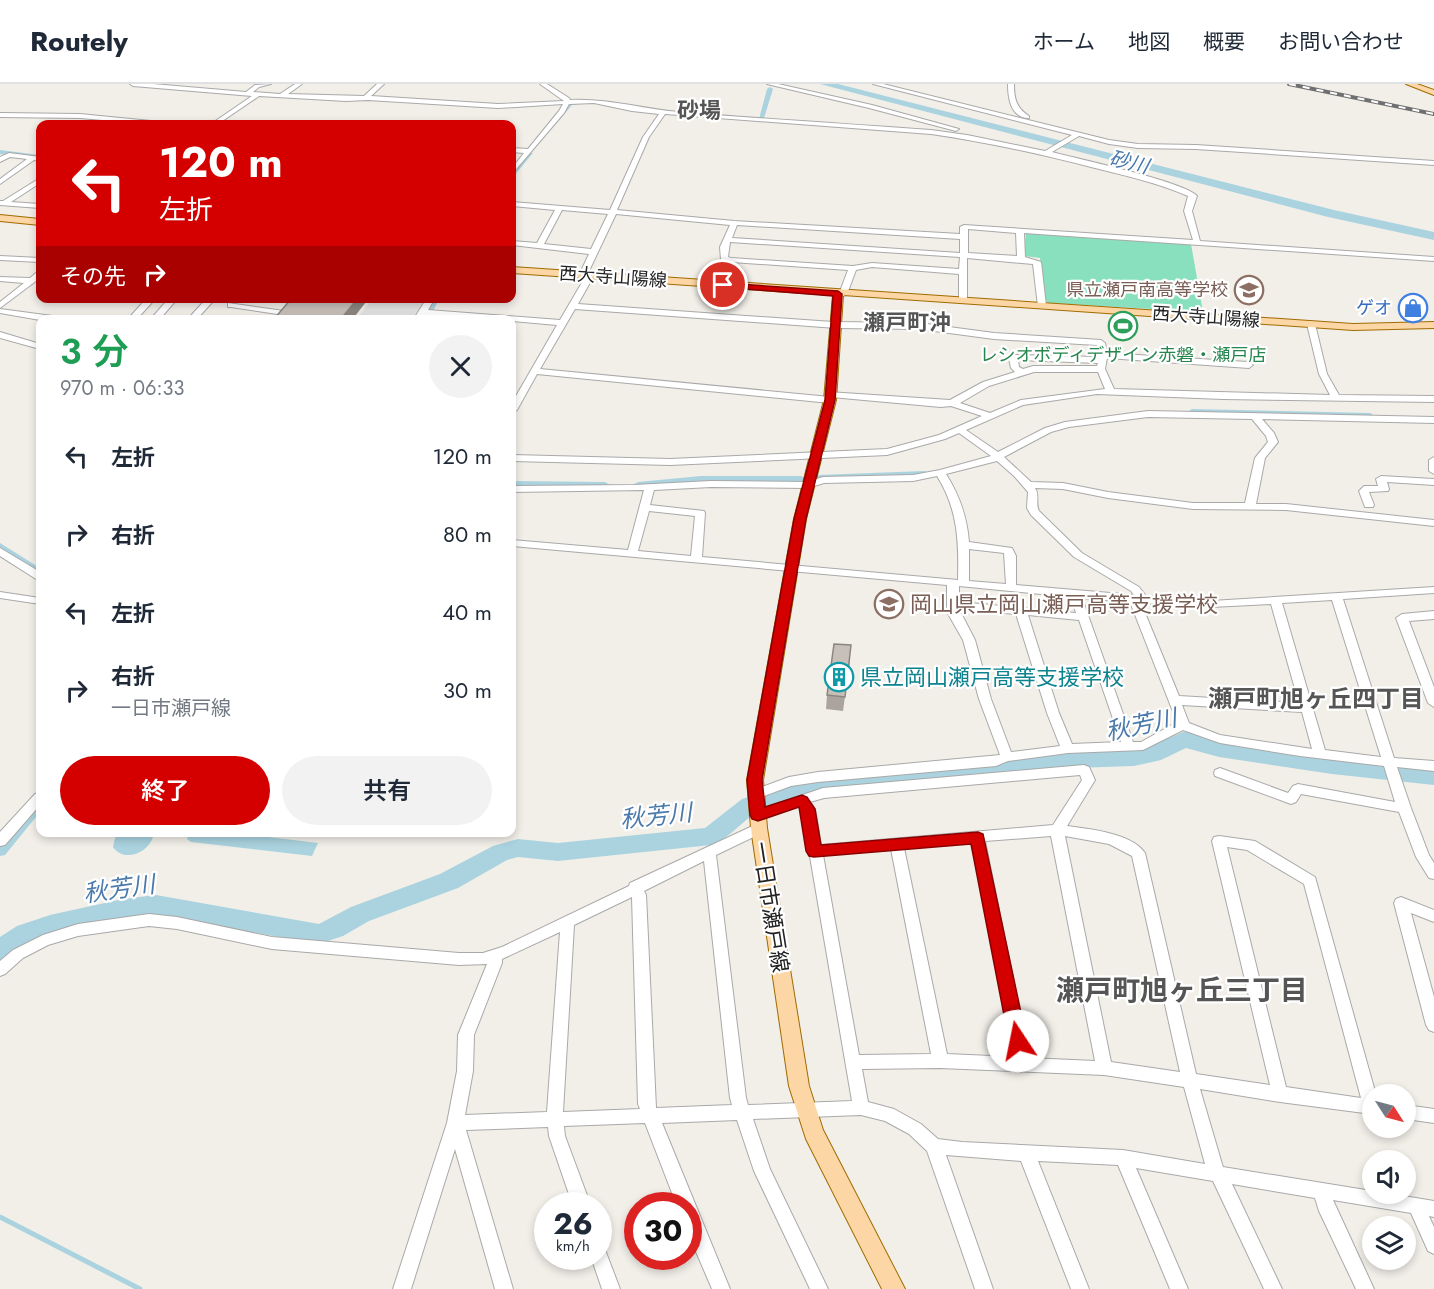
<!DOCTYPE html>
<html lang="ja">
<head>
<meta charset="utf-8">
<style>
	:root { --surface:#fff; --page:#f2f2f3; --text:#1f2937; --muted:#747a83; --line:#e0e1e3; --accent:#d40000 }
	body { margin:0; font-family:Jost,"Noto Sans JP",sans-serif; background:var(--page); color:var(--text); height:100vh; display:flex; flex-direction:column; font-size:22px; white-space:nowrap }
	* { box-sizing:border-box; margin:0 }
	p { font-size:20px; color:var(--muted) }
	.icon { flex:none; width:33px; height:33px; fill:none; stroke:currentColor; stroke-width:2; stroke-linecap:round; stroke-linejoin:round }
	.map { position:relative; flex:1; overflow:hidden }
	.drawer { position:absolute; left:36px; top:231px; width:480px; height:522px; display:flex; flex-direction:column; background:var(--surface); border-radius:12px; box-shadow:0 3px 9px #0003 }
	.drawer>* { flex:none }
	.guide { position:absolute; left:36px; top:36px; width:480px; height:183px; border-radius:12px; box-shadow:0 3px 9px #0003; background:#d40000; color:#fff; overflow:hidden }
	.needle { width:39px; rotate:126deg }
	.buttons { position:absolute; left:1362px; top:1000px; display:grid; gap:12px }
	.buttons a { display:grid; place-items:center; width:54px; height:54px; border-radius:50%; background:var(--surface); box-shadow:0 3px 9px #0003; font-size:30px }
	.speed { position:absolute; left:534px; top:1108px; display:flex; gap:12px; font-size:30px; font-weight:700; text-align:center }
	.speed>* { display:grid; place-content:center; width:78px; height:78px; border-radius:50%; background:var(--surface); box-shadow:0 3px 9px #0003; line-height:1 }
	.speed small { font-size:15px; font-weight:400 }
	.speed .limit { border:9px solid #d22; background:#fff; color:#111 }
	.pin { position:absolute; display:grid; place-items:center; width:51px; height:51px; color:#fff; margin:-26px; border:3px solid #fff; border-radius:50%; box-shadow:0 2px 6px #0007 }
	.me { position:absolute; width:66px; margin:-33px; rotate:349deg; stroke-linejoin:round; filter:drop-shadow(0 0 4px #0008) }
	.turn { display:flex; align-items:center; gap:21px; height:126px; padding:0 24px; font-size:27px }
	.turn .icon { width:78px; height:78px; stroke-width:2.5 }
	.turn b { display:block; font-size:42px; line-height:51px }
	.then { display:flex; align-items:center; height:57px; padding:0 24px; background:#0003; gap:12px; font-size:22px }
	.round { display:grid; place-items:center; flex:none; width:63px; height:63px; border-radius:32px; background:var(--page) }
	.summary { display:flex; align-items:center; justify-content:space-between; height:102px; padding:0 24px }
	h1 { font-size:36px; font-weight:600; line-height:45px; color:#1e9e55 }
	.action { display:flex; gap:12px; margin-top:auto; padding:12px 24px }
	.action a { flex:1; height:69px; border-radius:36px; background:var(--accent); color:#fff; font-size:24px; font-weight:600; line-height:69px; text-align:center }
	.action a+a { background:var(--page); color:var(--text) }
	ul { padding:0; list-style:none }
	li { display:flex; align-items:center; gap:18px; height:78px; padding:0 24px }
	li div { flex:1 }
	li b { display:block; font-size:22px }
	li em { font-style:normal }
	header { display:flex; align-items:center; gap:36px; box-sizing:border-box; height:84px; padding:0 30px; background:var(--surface); border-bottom:2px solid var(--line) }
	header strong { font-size:28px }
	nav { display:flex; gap:33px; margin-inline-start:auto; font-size:21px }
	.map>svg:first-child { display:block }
	.pitch { fill:#88e0be }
	.parking { fill:#e2e2e2 }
	.water { fill:#aad3df }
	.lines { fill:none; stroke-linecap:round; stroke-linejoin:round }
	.stream { stroke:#aad3df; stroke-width:5 }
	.canal { fill:#aad3df; fill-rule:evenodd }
	.river { fill:#aad3df; fill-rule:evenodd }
	.minor-casing { stroke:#a9a9a9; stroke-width:2 }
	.major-casing { stroke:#a06b00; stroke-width:2 }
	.minor { fill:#fff; fill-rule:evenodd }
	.major { fill:#fcd6a4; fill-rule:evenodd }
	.rail-casing { stroke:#707070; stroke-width:4 }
	.rail { stroke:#fff; stroke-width:2; stroke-dasharray:7; stroke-linecap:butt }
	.wall { fill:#aba49e }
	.shaded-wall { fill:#8b8681 }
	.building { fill:#c7bfb8; stroke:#8b8681; stroke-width:1.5 }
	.route { fill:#d40000; stroke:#8a0000; stroke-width:1.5 }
	.labels { text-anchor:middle; stroke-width:4.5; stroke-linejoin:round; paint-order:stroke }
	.far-street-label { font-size:18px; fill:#222; stroke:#fff }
	.far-education-label { font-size:18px; fill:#785e54; stroke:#fff; text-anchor:end }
	.far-shop-label { font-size:18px; fill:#366cbe; stroke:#fff; text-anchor:end }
	.far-leisure-label { font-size:18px; fill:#27864d; stroke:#fff }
	.far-water-label { font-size:20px; font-style:italic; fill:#4a7aab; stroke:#fff }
	.far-quarter-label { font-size:22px; font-weight:bold; fill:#555; stroke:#fff }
	.education-label { font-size:22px; fill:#785e54; stroke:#fff; text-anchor:start }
	.culture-label { font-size:22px; fill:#0d838f; stroke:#fff; text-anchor:start }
	.street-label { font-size:22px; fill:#222; stroke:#fff }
	.neighbourhood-label { font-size:24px; font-weight:bold; fill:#555; stroke:#fff }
	.water-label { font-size:24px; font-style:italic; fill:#4a7aab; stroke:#fff }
	.near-neighbourhood-label { font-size:28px; font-weight:bold; fill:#555; stroke:#fff }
</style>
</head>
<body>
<header>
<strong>Routely</strong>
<nav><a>ホーム</a><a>地図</a><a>概要</a><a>お問い合わせ</a></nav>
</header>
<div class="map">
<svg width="1434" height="1205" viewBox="0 0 1434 1205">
	<rect width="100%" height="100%" fill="#f2efe9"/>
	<polygon class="pitch" points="1026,148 1191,160 1203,228 1049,219 1045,216 1040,174 1024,172"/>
	<polygon class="parking" points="373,215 373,214 426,215 411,235 356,235"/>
	<g class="water">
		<path d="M 121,749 L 152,749 L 153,753 C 148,769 124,779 113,763 L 115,754 Z"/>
		<polygon points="236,749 318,759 312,772 191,758 187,755 189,749"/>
	</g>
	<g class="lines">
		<polyline class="stream" points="0,1133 140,1205"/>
		<g class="canal">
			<polygon points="770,3 773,5 764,34 759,35 767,5"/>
			<polygon points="586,17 586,19 572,21 556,40 551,39 568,18"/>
			<polygon points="0,66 40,71 40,75 0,70"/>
			<polygon points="528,68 533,69 514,92 512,93 512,87"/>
			<polygon points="432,214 440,214 433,227 430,227 426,225"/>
			<polygon points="1192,325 1370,329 1375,332 1370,335 1189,330 1187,328"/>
			<polygon points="924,387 927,388 927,392 819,397 814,394 819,391"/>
			<polygon points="701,392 801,392 806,395 801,398 701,398 638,404 633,401 638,398"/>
			<polygon points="512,397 605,398 610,401 605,404 512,403"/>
			<polygon points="0,459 40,484 40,492 36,491 0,467"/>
			<polygon points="40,715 40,728 5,771 0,772 0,758 35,717"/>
		</g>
		<g class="river">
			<polygon points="820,0 838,0 1334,126 1434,148 1434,156 1328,133"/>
			<path d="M 1183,648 L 1193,648 L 1221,658 L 1332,674 L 1434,685 L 1434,701 L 1332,690 L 1219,673 L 1186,664 L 1161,676 L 1134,682 L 1074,684 L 847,704 C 824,708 775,716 757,728 C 741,738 729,755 711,761 L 558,777 L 518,773 L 507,776 L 458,804 L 369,837 L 343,852 L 319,860 L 156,831 L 123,835 L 50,851 L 35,856 L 9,873 L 0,876 L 0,853 L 17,842 L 50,831 L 123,815 L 156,811 L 319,840 L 351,823 L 440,790 L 493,762 L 518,755 L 558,759 L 705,744 L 742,715 L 813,693 L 1074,668 L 1134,666 L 1148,663 Z"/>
		</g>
		<g class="minor-casing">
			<g id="minor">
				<path d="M 130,0 L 153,0 L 246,8 L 255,1 L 271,0 L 259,3 L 253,8 L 280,10 L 295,0 L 302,0 L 288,10 L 364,12 L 377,0 L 384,0 L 371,12 L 498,20 L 564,17 L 540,0 L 547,0 L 569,14 L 570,16 C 607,14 643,25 679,28 C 763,35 847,40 931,46 L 967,51 L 1045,67 L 1072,51 L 873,0 L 883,0 L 1109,56 L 1138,60 L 1196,61 L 1434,77 L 1434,81 L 1196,65 L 1138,64 L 1109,60 L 1079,52 L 1052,68 C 1077,75 1183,97 1197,112 L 1192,127 L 1200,157 L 1434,173 L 1434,177 L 1024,149 L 1025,173 L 1041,178 L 1046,222 L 1042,224 L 1038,222 L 1033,180 L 967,174 L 967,217 L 963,219 L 959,217 L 959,190 L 872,183 L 856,186 L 847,210 L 843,212 L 839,210 L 848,186 L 731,178 L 721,176 L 720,163 L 730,141 L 616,130 L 589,187 L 592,195 L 578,220 L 833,238 L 919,239 L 994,249 L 1101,256 L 1105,259 L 1107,269 L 1231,277 L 1249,278 L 1253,281 L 1249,284 L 1107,274 L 1105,285 L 1114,305 L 1330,311 L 1319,290 L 1307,240 L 1311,237 L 1315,240 L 1327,290 L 1339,311 L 1434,312 L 1434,318 L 1223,315 L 1097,310 L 1023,321 L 966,346 L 998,368 L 1045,344 L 1065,338 L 1148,327 L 1434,333 L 1434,339 L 1262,335 L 1274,349 L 1278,358 L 1265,374 L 1256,420 L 1286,420 L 1434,436 L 1434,442 L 1286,426 L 1193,425 L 1108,414 L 1063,405 L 1035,404 C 1040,411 1035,420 1039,427 L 1082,469 L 1139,503 L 1146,512 L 1211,517 L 1434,503 L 1434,509 L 1343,515 L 1394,674 L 1434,677 L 1434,687 L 1397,683 L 1411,724 L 1429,771 L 1434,779 L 1434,795 L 1429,794 L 1416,773 L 1399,728 L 1301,710 L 1296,718 L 1291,720 L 1215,692 L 1214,689 L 1215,686 L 1220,684 L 1288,709 L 1293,702 L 1298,700 L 1395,718 L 1384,682 L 1300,672 L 1220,659 L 1183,646 L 1143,666 L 1068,669 L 1008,677 L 996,682 L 818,698 L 791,702 L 756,715 L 751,713 L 749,710 L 751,707 L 789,693 L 818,688 L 1000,671 L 979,615 L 963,556 L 947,528 L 947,501 L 512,462 L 512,456 L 628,466 L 644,406 L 512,408 L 512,402 L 634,401 L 711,397 L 807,398 L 823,393 L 913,391 L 940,386 L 991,372 L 959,349 L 945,355 L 887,371 L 670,381 L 512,377 L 512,371 L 670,375 L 887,365 L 939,351 L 982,332 L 951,322 L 941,323 L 831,313 L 826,310 L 828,308 L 950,316 L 983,298 L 1015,288 L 1011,284 L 1009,275 L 1013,271 L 1098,273 L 1097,261 L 994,255 L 919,245 L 836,244 L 575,225 L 540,285 L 830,313 L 835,316 L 830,319 L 537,290 L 517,326 L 512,329 L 512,319 L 557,241 L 512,237 L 512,236 L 425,231 L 422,236 L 413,236 L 427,214 L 435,214 L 428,226 L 560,236 L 584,195 L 581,187 L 589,170 L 512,161 L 512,157 L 537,159 L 555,126 L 512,122 L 512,118 L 610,126 L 643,53 L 659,30 L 632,27 L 594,19 L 569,20 L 564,29 L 512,90 L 512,84 L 524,69 L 512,68 L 512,64 L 528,65 L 559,27 L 563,20 L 498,24 L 368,16 L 346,17 L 259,12 L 218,40 L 211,40 L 252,12 L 133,2 ZM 665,30 L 931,50 C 986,58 1041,70 1095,84 C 1127,92 1158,99 1188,112 L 1184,127 L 1193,156 L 964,141 L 960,143 L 960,150 L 734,137 L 617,126 L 649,53 ZM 562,126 L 608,130 L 591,165 L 544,160 ZM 737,141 L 960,155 L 960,169 L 732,154 ZM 968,145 L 1016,149 L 1017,172 L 968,169 ZM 730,158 L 960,173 L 959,185 L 872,179 L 853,182 L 731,174 L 728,173 ZM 1018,276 L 1098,279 L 1097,282 L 1033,282 L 1023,285 L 1019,283 ZM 1034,288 L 1098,288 L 1105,305 L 1021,316 L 990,329 L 960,319 L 989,302 ZM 1148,333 L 1252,335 L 1266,352 L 1268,358 L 1255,374 L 1245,419 L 1193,419 L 1108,408 L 1063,399 L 1031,398 L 1004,373 L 1051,348 L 1069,343 ZM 997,377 L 1014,392 L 1028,408 L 1027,424 L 1031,431 L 1074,473 L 1131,507 L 1134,511 L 1016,501 L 1016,472 L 1012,464 L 969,458 C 967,433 960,412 946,390 ZM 937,392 C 958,425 959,458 958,496 L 702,473 L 705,429 L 704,427 L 650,421 L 654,406 L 711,403 L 808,404 L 824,399 L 913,397 ZM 649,427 L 695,432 L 691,472 L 638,467 ZM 969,465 L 1004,469 L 1006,500 L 969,497 ZM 959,502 L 1071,513 L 1076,529 L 959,518 ZM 1082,514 L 1130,518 L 1177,638 L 1141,658 L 1133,658 ZM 1332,516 L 1381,673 L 1325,666 L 1282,519 ZM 1141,519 L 1211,523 L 1271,520 L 1299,619 L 1179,612 ZM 959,525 L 1016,530 L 1047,629 L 1060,662 L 1011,668 L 991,615 L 975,556 ZM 1028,531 L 1079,536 L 1121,658 L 1072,660 L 1059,629 ZM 1182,621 L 1302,628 L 1312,665 L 1220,651 L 1189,639 Z"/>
				<polygon points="767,0 778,0 872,21 959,45 956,47 869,24"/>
				<path d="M 1008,0 L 1014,0 C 1014,14 1016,24 1029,32 L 1029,34 C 1011,34 1008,15 1008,0 Z"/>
				<polygon points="0,29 80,30 161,38 164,40 147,40 80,34 0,33"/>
				<polygon points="9,69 40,73 40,77 34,76 0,100 0,95 27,75 10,73 0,78 0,73"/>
				<polygon points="40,94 40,99 11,118 40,120 40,124 0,121 0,117 3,117"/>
				<polygon points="0,172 40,174 40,178 0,176"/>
				<polygon points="37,188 40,188 40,194 0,224 0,218 24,199 0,197 0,193 30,194"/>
				<polygon points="147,214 156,214 136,236 127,236"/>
				<polygon points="169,214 178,214 159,236 150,236"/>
				<polygon points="207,214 216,214 196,236 187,236"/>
				<polygon points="228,219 284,227 288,229 284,231 231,223 228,223"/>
				<polygon points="0,225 60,233 64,236 40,236 0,229"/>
				<polygon points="0,248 40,260 40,265 0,254"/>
				<polygon points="1434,373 1434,390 1429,387 1429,376"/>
				<polygon points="1381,392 1434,395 1434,401 1387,398 1389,405 1388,407 1369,408 1374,421 1373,423 1365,423 1359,407 1364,402 1378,402 1376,395"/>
				<polygon points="0,464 40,488 40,496 36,495 0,472"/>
				<polygon points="0,508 40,514 40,520 0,514"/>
				<polygon points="1434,527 1434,535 1409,537 1434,603 1434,623 1428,619 1396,534 1402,530"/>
				<path d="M 1084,681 L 1089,683 L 1095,696 L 1067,742 C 1089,745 1132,749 1145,769 L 1196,990 L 1270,1001 L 1212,757 L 1214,753 L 1219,752 L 1255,757 L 1315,793 L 1376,1011 L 1372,1011 L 1372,1030 L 1280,1018 L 1200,1005 L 1222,1080 L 1223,1083 L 1372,1107 L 1372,1110 L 1392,1110 L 1434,1117 L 1434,1133 L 1429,1132 L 1434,1143 L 1434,1170 L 1428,1167 L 1411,1129 L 1333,1116 L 1374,1205 L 1356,1205 L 1319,1127 L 1315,1114 L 1232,1100 L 1282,1205 L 1264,1205 L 1213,1097 L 1136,1084 L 1188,1205 L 1170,1205 L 1118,1081 L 1038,1077 L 1089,1205 L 1071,1205 L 1021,1077 L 946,1071 L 993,1205 L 975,1205 L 927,1067 L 909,1050 L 885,1037 L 861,1031 L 753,1035 L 770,1085 L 828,1205 L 810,1205 L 754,1087 L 737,1036 L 662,1039 L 730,1205 L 712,1205 L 688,1149 L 688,1122 L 677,1122 L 645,1039 L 564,1042 L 565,1052 L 591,1122 L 573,1122 L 549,1052 L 548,1043 L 466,1046 L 513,1205 L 495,1205 L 455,1065 L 411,1205 L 393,1205 L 447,1039 L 457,987 L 458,951 L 487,880 L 459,881 L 272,865 L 177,845 L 149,842 L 78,852 L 48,861 L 23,874 L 5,890 L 0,892 L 0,877 L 13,866 L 43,851 L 78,840 L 149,830 L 177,833 L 272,853 L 459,869 L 483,869 L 502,863 L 629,802 L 630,799 L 759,739 L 764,740 L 766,744 L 764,748 L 716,771 L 746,1014 L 748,1021 L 852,1017 L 802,726 L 799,722 L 758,736 L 753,734 L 751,731 L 753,728 L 823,704 ZM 1080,691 L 1082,696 L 1053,741 L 821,761 L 815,725 L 810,718 L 824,714 ZM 1051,752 L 1095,977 L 1029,974 L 985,757 ZM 1065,752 L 1109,760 L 1132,772 L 1180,988 L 1111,978 ZM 972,758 L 1013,973 L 947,970 L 904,764 ZM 1227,763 L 1247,766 L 1304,800 L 1361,1014 L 1286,1003 ZM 891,765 L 931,970 L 859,971 L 823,771 ZM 704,777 L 730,1014 L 732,1021 L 656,1024 L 646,811 L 644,807 ZM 632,813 L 638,1020 L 640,1025 L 563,1028 L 574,841 ZM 560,848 L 547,1028 L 465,1031 L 473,987 L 474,951 L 502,879 L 502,875 ZM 940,984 L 1104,991 L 1184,1003 L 1205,1080 L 1123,1066 L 962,1058 L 938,1055 L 921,1040 L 894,1025 L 868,1018 L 862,985 Z"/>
				<polygon points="40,708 40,721 5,761 0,762 0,748 35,710"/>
				<polygon points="1401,813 1434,826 1434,838 1411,829 1434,913 1434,948 1429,946 1426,941 1394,819 1396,815"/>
				<polygon points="1406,1021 1434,1025 1434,1039 1406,1035"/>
				<polygon points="598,1161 604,1163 620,1205 602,1205 591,1173 598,1173"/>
			</g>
		</g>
		<g class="major-casing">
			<g id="major">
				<polygon points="1406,0 1417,0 1434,6 1434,11"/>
				<polygon points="0,131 40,135 40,141 0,137"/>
				<polygon points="512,183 1353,240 1434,238 1434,244 1353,246 843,211 836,316 806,435 763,696 767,744 809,1002 823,1046 905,1205 882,1205 806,1055 789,1002 751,744 747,696 794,435 824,316 833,211 512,189"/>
			</g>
		</g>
		<use href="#minor" class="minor"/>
		<use href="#major" class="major"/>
		<g class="rail-casing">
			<polyline id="rail" points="1289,0 1434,30"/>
		</g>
		<use href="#rail" class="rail"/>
	</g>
	<polygon class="wall" points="850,576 843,627 826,625 827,611"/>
	<polygon class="shaded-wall" points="358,214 369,214 352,236 340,236"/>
	<g class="building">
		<polygon points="292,214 358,214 340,236 273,236"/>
		<polygon points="834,560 851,561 845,613 827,611"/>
	</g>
	<polygon class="route" points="723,199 838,207 842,210 835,316 806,435 762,696 765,723 802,711 807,713 815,725 821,761 978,748 983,750 1027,957 1024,962 1018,964 1012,962 1009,957 971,760 814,773 809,772 806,767 799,723 758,737 752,735 750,731 747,696 794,435 825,316 833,212 720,203 720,200"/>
	<defs>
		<g id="school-ring" transform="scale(1.5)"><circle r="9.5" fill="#fff" stroke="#8d6e63" stroke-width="1.5"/><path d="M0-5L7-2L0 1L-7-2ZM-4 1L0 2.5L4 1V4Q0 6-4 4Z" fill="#8d6e63"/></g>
		<g id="shop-ring" transform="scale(1.5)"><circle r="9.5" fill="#fff" stroke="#3f7fe0" stroke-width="1.5"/><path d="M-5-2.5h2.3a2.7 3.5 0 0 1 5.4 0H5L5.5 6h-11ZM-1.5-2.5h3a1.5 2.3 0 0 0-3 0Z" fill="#3f7fe0"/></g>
		<g id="stadium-ring" transform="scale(1.5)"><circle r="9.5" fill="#fff" stroke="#2e9e5b" stroke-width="1.5"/><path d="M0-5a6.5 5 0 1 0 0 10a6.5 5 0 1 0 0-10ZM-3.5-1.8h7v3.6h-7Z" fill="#2e9e5b"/></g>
		<g id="building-ring" transform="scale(1.5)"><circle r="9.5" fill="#fff" stroke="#0f9aa8" stroke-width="1.5"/><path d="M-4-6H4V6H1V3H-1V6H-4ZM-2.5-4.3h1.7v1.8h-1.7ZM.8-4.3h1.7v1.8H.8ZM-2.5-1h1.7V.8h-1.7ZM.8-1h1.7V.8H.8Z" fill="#0f9aa8"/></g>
	</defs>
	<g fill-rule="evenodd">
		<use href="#school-ring" x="1249" y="206"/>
		<use href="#shop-ring" x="1413" y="224"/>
		<use href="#stadium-ring" x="1123" y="242"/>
		<use href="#school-ring" x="889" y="520"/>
		<use href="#building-ring" x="839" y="593"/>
	</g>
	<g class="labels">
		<g class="far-street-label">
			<text transform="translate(613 193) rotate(4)" y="6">西大寺山陽線</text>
			<text transform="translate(1206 233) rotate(4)" y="6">西大寺山陽線</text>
		</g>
		<g class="far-education-label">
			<text x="1228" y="212">県立瀬戸南高等学校</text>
		</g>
		<g class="far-shop-label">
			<text x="1392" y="230">ゲオ</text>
		</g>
		<g class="far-leisure-label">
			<text x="1123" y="277">レシオボディデザイン赤磐・瀬戸店</text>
		</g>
		<g class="far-water-label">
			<text transform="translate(1129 78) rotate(14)" y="7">砂川</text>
		</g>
		<g class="far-quarter-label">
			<text x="699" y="34">砂場</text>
			<text x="907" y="246">瀬戸町沖</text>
		</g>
		<g class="education-label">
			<text x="910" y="528">岡山県立岡山瀬戸高等支援学校</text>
		</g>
		<g class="culture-label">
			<text x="860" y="601">県立岡山瀬戸高等支援学校</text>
		</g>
		<g class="street-label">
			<text transform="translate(771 823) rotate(81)" y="8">一日市瀬戸線</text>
		</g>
		<g class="neighbourhood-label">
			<text x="1316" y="623">瀬戸町旭ヶ丘四丁目</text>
		</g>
		<g class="water-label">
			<text transform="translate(1141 641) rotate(-12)" y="8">秋芳川</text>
			<text transform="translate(656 732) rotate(-6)" y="8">秋芳川</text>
			<text transform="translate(119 805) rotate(-8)" y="8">秋芳川</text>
		</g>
		<g class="near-neighbourhood-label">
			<text x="1182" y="916">瀬戸町旭ヶ丘三丁目</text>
		</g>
	</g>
</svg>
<div class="buttons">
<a><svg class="needle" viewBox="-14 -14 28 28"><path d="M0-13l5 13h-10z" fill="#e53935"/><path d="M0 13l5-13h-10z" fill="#747a83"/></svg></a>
<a><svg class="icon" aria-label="sound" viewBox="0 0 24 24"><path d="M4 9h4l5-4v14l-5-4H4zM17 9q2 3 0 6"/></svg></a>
<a><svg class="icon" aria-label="layers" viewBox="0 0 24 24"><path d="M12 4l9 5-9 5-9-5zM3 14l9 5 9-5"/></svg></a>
</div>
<div class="speed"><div>26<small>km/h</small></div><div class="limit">30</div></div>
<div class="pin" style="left:723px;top:201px;background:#d93025"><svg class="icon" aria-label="arrive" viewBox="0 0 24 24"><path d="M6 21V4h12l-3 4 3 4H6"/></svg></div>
<svg class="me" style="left:1018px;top:957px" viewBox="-20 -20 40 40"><circle r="19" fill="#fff"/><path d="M0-13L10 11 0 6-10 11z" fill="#d40000"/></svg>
<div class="guide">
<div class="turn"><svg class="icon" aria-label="left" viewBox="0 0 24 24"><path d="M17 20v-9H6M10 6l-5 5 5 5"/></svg><div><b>120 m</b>左折</div></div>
<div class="then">その先<svg class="icon" aria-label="right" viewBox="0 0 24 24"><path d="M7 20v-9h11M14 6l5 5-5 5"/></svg></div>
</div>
<section class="drawer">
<div class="summary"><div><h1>3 分</h1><p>970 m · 06:33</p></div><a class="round"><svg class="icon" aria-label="close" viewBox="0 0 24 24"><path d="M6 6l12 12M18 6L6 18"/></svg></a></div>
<ul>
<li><svg class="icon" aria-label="left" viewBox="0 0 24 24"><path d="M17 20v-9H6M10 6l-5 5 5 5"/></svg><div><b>左折</b></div><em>120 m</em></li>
<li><svg class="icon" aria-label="right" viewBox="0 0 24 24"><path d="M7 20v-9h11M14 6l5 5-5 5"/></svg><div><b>右折</b></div><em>80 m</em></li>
<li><svg class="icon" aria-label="left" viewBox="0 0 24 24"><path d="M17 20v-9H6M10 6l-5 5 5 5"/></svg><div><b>左折</b></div><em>40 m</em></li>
<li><svg class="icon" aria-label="right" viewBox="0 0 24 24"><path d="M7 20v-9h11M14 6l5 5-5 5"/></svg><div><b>右折</b><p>一日市瀬戸線</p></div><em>30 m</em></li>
</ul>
<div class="action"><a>終了</a><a>共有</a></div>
</section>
</div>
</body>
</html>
